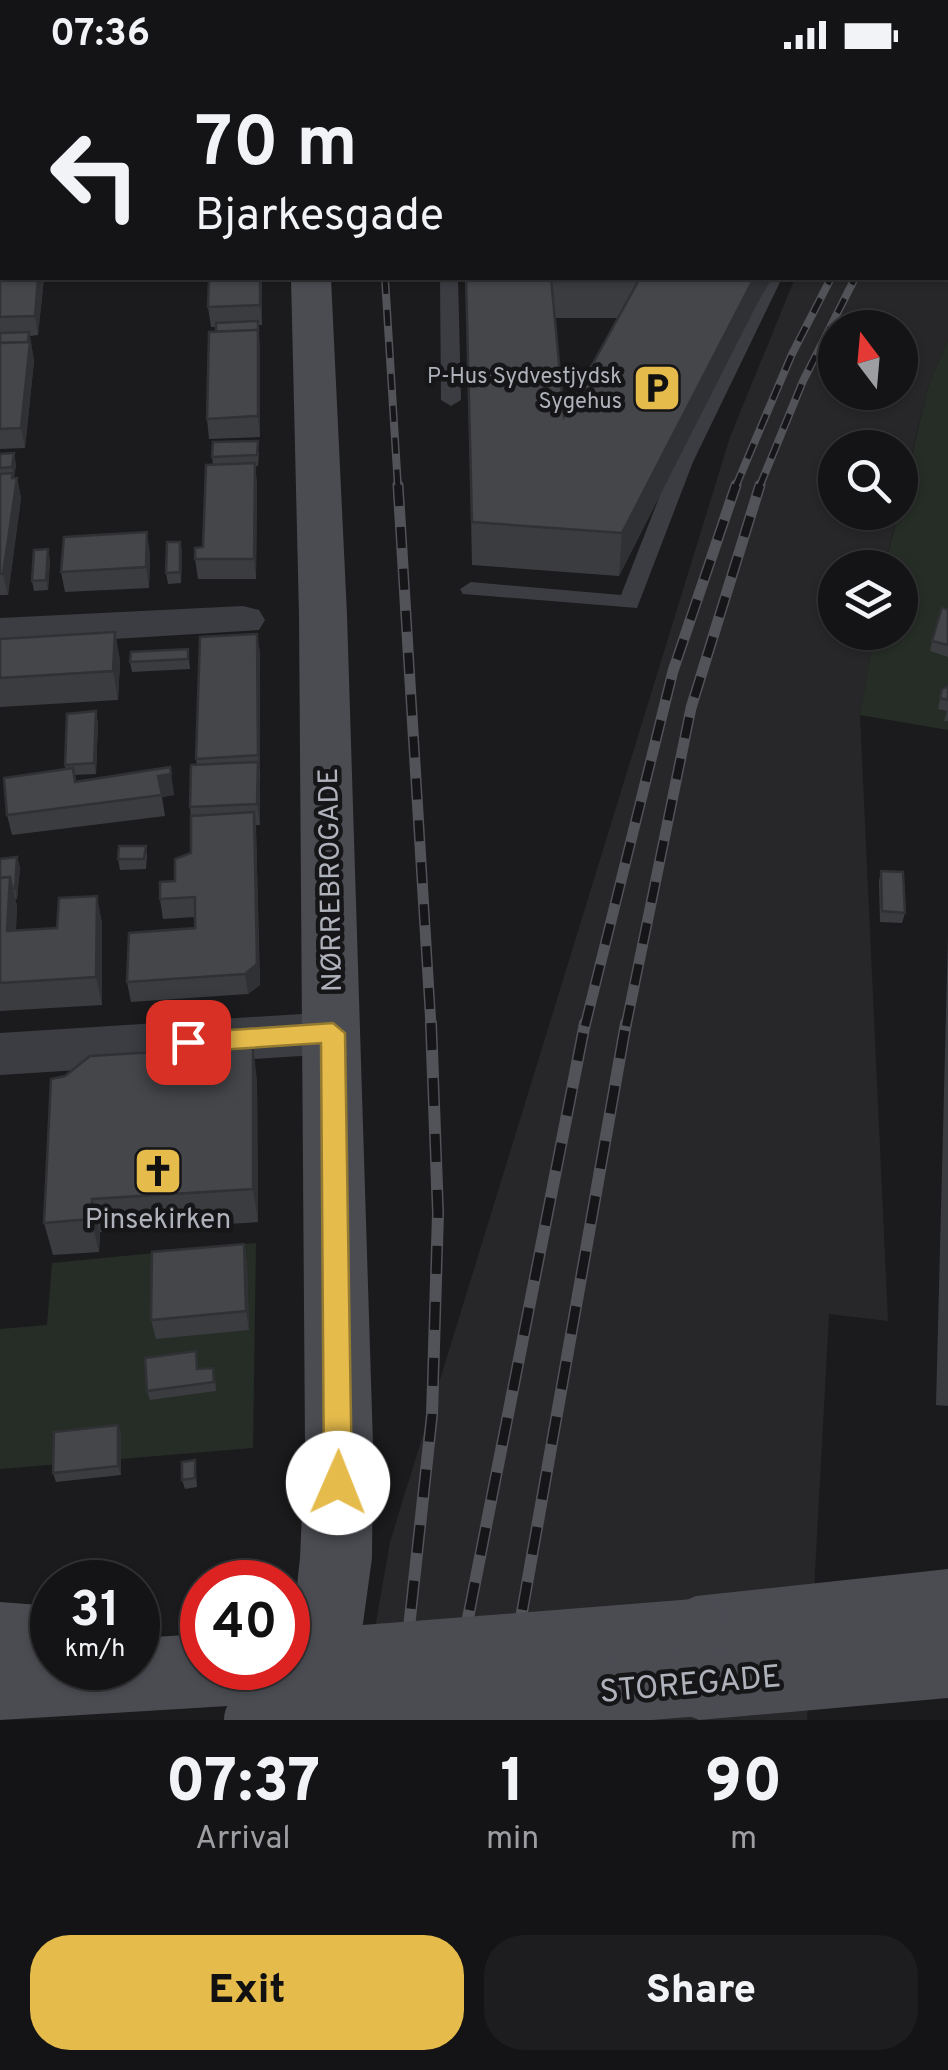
<!DOCTYPE html>
<html lang="en">
<head>
<meta charset="utf-8">
<style>
	:root { --surface:#141416; --page:#1d1d1f; --text:#f1f3f6; --muted:#9d9ea1; --line:#333335; --accent:#e5bb4b }
	body { margin:0; font-family:Overpass,sans-serif; background:var(--page); color:var(--text); height:100vh; display:flex; flex-direction:column; font-size:38px; white-space:nowrap }
	* { box-sizing:border-box; margin:0 }
	p { font-size:32px; color:var(--muted) }
	.icon { flex:none; width:55px; height:55px; fill:none; stroke:currentColor; stroke-width:2; stroke-linecap:round; stroke-linejoin:round }
	.map { position:relative; height:1650px; overflow:hidden }
	.sheet { display:flex; flex-direction:column; background:var(--surface); flex:1 }
	.sheet>* { flex:none }
	.hud { position:absolute; left:0px; top:0px; width:950px; height:210px; box-shadow:0 2px 8px #0004,0 0 0 2px var(--line); background:#141416; color:var(--text); overflow:hidden }
	.needle { width:65px; rotate:344deg }
	.tools { position:absolute; left:818px; top:240px; display:grid; gap:20px }
	.tools a { display:grid; place-items:center; width:100px; height:100px; border-radius:50%; background:var(--surface); box-shadow:0 2px 8px #0004,0 0 0 2px var(--line); font-size:50px }
	.speed { position:absolute; left:30px; top:1490px; display:flex; gap:20px; font-size:50px; font-weight:700; text-align:center }
	.speed>* { display:grid; place-content:center; width:130px; height:130px; border-radius:50%; background:var(--surface); box-shadow:0 2px 8px #0004,0 0 0 2px var(--line); line-height:1 }
	.speed small { font-size:25px; font-weight:400 }
	.speed .limit { border:15px solid #d22; background:#fff; color:#111 }
	.pin { position:absolute; display:grid; place-items:center; width:85px; height:85px; color:#fff; margin:-42px; border-radius:20px; box-shadow:0 5px 15px #0006 }
	.me { position:absolute; width:110px; margin:-55px; rotate:1deg; stroke-linejoin:round; filter:drop-shadow(0 0 8px #0008) }
	.turn { display:flex; align-items:center; gap:35px; height:210px; padding:0 30px; font-size:45px }
	.turn .icon { width:130px; height:130px; stroke-width:2.5 }
	.turn b { display:block; font-size:70px; line-height:85px }
	.eta { display:flex; justify-content:space-evenly; align-items:center; height:170px; text-align:center }
	.eta b { font-size:60px; font-weight:800; line-height:70px }
	.action { display:flex; gap:20px; margin-top:auto; padding:20px 30px }
	.action a { flex:1; height:115px; border-radius:40px; background:var(--accent); color:#111; font-size:40px; font-weight:800; line-height:115px; text-align:center }
	.action a+a { background:var(--page); color:var(--text) }
	.status { display:flex; justify-content:space-between; align-items:center; height:70px; padding:0 50px; background:var(--surface); direction:ltr }
	.status svg { height:28px; fill:currentColor }
	.map>svg:first-child { display:block }
	.built { fill:#27272a; fill-rule:evenodd }
	.green { fill:#252d26 }
	.lines { fill:none; stroke-linecap:round; stroke-linejoin:round }
	.lane { fill:#3c3d42; fill-rule:evenodd }
	.street { fill:#3c3d42; fill-rule:evenodd }
	.secondary { fill:#4a4c52; fill-rule:evenodd }
	.rail-far2-casing { stroke:#515359; stroke-width:8 }
	.rail-far1-casing { stroke:#515359; stroke-width:11 }
	.rail-casing { stroke:#515359; stroke-width:12 }
	.rail-far2 { stroke:#161618; stroke-width:5; stroke-dasharray:16; stroke-linecap:butt }
	.rail-far1 { stroke:#161618; stroke-width:8; stroke-dasharray:21; stroke-linecap:butt }
	.rail { stroke:#161618; stroke-width:9; stroke-dasharray:28; stroke-linecap:butt }
	.secondary-bridge { stroke:#4a4c52; stroke-width:66 }
	.wall { fill:#3b3c40; fill-rule:evenodd }
	.shaded-wall { fill:#303134 }
	.building { fill:#45464a; stroke:#303134; stroke-width:2.5 }
	.route { fill:#e5bb4b; stroke:#957a31; stroke-width:2.5 }
	.labels { text-anchor:middle; stroke-width:9; stroke-linejoin:round; paint-order:stroke }
	.far-poi-label { font-size:22px; fill:#afb2bb; stroke:#161618; text-anchor:end }
	.street-label { font-size:28px; fill:#afb2bb; stroke:#161618 }
	.poi-label { font-size:28px; fill:#afb2bb; stroke:#161618 }
	.near-street-label { font-size:32px; fill:#afb2bb; stroke:#161618 }
</style>
</head>
<body>
<div class="status"><b>07:36</b><svg viewBox="0 0 49 12"><path d="M0 12V9h3v3zM5 12V6h3v6zM10 12V3h3v9zM15 12V0h3v12zM26 1h20v11H26zM47 4h2v5h-2z"/></svg></div>
<div class="map">
<svg width="948" height="1650" viewBox="0 0 948 1650">
	<rect width="100%" height="100%" fill="#1b1b1d"/>
	<path class="built" d="M 938,0 L 948,0 L 948,270 L 929,314 L 900,431 L 900,378 L 835,378 L 835,442 L 897,443 L 885,497 L 835,498 L 835,562 L 874,563 L 860,645 L 888,1251 L 829,1244 L 807,1650 L 359,1650 L 390,1472 L 730,367 L 795,208 L 948,208 L 948,2 L 935,2 ZM 835,258 L 900,258 L 900,322 L 835,322 Z"/>
	<g class="green">
		<polygon points="948,270 948,660 860,645 874,563 900,562 900,498 885,497 929,314"/>
		<polygon points="256,1173 253,1378 0,1399 0,1259 47,1255 52,1193"/>
	</g>
	<g class="lines">
		<g class="lane">
			<polygon points="440,208 458,208 461,330 451,336 441,330"/>
			<polygon points="764,208 782,208 693,392 637,538 463,524 460,519 471,512 621,525 673,392"/>
		</g>
		<g class="street">
			<polygon points="2,38 2,58 0,59 0,39"/>
			<polygon points="243,536 259,540 265,550 259,560 0,576 0,548"/>
			<polygon points="333,942 352,948 360,963 352,978 333,984 0,1005 0,963"/>
		</g>
		<g class="secondary">
			<polygon points="240,0 275,0 276,2 241,2"/>
			<polygon points="291,208 331,208 347,545 373,1375 372,1488 352,1633 345,1650 285,1650 278,1633 283,1598 288,1598 300,1488 305,1375 299,545"/>
			<polygon points="948,1499 948,1628 699,1650 672,1639 661,1613 671,1588 659,1562 670,1537 696,1526"/>
			<polygon points="0,1532 52,1536 52,1598 138,1598 138,1568 202,1564 202,1598 281,1598 270,1624 244,1635 0,1650"/>
		</g>
		<g class="rail-far2-casing">
			<g id="rail-far2">
				<polyline points="385,208 398,418"/>
				<polyline points="735,418 792,284 831,208"/>
				<polyline points="759,418 803,311 855,208"/>
			</g>
		</g>
		<g class="rail-far1-casing">
			<g id="rail-far1">
				<polyline points="398,415 431,956"/>
				<polyline points="585,956 673,601 736,415"/>
				<polyline points="626,956 691,638 760,415"/>
			</g>
		</g>
		<g class="rail-casing">
			<g id="rail">
				<polyline points="399,1650 432,1345 438,1143 431,953"/>
				<polyline points="448,1650 585,953"/>
				<polyline points="503,1650 626,953"/>
			</g>
		</g>
		<use href="#rail-far2" class="rail-far2"/>
		<use href="#rail-far1" class="rail-far1"/>
		<use href="#rail" class="rail"/>
		<g class="secondary-bridge">
			<polyline points="288,1594 696,1562"/>
			<polyline points="257,1650 698,1613"/>
		</g>
	</g>
	<g class="wall">
		<rect x="70" y="0" width="74" height="2"/>
		<polygon points="158,0 229,0 229,2 162,2"/>
		<polygon points="2,87 2,208 44,208 38,265 30,266 34,291 25,378 0,379 0,105"/>
		<polygon points="209,208 262,208 262,255 258,255 260,280 260,367 209,369 207,349 216,257 211,257 208,237"/>
		<path d="M 466,208 L 772,208 L 758,232 L 619,506 L 472,495 ZM 555,248 L 618,248 L 564,346 Z"/>
		<polygon points="259,382 258,396 255,396 257,414 256,509 198,509 195,489 203,477 213,395 212,387"/>
		<polygon points="0,384 16,394 14,408 17,408 21,428 8,525 0,525"/>
		<polygon points="180,472 182,482 181,513 168,514 166,503"/>
		<polygon points="150,483 149,518 65,522 61,502"/>
		<polygon points="50,490 48,520 34,521 32,511"/>
		<polygon points="948,540 948,587 930,581 932,571"/>
		<polygon points="115,562 120,591 118,630 0,637 0,569"/>
		<polygon points="257,564 260,584 260,755 256,755 260,915 248,924 131,932 127,912 195,858 195,847 163,849 160,829 175,811 191,783 191,750 190,737 197,695 196,689"/>
		<polygon points="188,579 190,599 132,602 130,592"/>
		<polygon points="948,616 948,651 944,651 947,641 938,639 942,619"/>
		<polygon points="98,652 96,704 75,705 76,711 170,697 174,725 162,727 165,746 12,765 7,745 65,699 65,695"/>
		<polygon points="146,776 147,786 146,799 120,800 118,789"/>
		<polygon points="17,787 20,798 17,829 15,829 17,836 16,861 57,858 97,826 102,854 102,935 0,941 0,789"/>
		<polygon points="881,801 905,843 902,853 880,852 879,811"/>
		<polygon points="948,865 948,1336 936,1335"/>
		<polygon points="257,1010 258,1152 100,1162 99,1182 53,1185 44,1153"/>
		<polygon points="244,1174 247,1193 249,1260 156,1269 151,1250"/>
		<polygon points="198,1290 198,1299 215,1307 216,1321 150,1330 147,1321"/>
		<polygon points="118,1355 121,1364 121,1405 56,1412 53,1403"/>
		<polygon points="195,1390 197,1417 185,1419 182,1410"/>
	</g>
	<g class="shaded-wall">
		<rect x="193" y="0" width="36" height="2"/>
		<polygon points="308,0 329,0 322,2 308,2"/>
		<polygon points="38,208 44,208 38,265 35,246"/>
		<polygon points="260,208 262,208 262,255 260,235"/>
		<polygon points="754,208 772,208 758,232 619,506 622,463"/>
		<polygon points="258,251 260,280 260,367 258,346"/>
		<polygon points="29,262 34,291 25,378 21,358"/>
		<polygon points="14,383 16,394 14,408 12,397"/>
		<polygon points="255,393 257,414 256,509 254,489"/>
		<polygon points="13,403 16,415 17,408 21,428 8,525 3,504"/>
		<polygon points="147,462 150,483 149,518 146,497"/>
		<polygon points="180,472 182,482 181,513 180,502"/>
		<polygon points="48,479 50,490 48,520 46,510"/>
		<polygon points="115,562 120,591 118,630 113,601"/>
		<polygon points="257,564 260,584 260,706 258,685"/>
		<polygon points="96,641 98,652 96,704 94,693"/>
		<polygon points="258,692 260,713 260,755 257,734"/>
		<polygon points="171,704 174,725 162,727 158,706"/>
		<polygon points="254,742 256,763 260,915 248,924 245,904"/>
		<polygon points="17,787 20,798 17,829 15,818"/>
		<polygon points="10,807 17,836 14,889 7,861"/>
		<polygon points="97,826 102,854 102,935 96,907"/>
		<polygon points="253,976 257,1010 258,1152 253,1119"/>
		<polygon points="92,1129 100,1162 99,1182 91,1149"/>
		<polygon points="244,1174 247,1193 249,1260 246,1241"/>
		<polygon points="118,1355 121,1364 121,1405 118,1396"/>
	</g>
	<g class="building">
		<polygon points="673,0 802,0 809,2 667,2"/>
		<polygon points="2,87 2,138 0,138 0,105"/>
		<polygon points="0,168 2,168 2,208 38,208 35,246 0,247"/>
		<polygon points="209,208 260,208 260,235 208,237"/>
		<polygon points="466,208 551,208 564,346 640,208 754,208 622,463 472,452"/>
		<polygon points="258,251 258,260 216,262 216,253"/>
		<polygon points="258,260 258,346 207,349 209,262"/>
		<polygon points="29,262 28,272 0,273 0,263"/>
		<polygon points="30,272 21,358 0,359 0,273"/>
		<polygon points="258,371 257,385 212,387 213,372"/>
		<polygon points="14,383 12,397 0,398 0,384"/>
		<polygon points="255,393 254,489 195,489 195,478 203,477 206,395"/>
		<polygon points="13,403 12,408 17,408 3,504 0,504 0,404"/>
		<polygon points="147,462 146,497 61,502 64,467"/>
		<polygon points="167,472 180,472 180,502 166,503"/>
		<polygon points="48,479 46,510 32,511 34,480"/>
		<polygon points="942,537 948,540 948,575 932,571"/>
		<polygon points="115,562 113,601 0,608 0,569"/>
		<polygon points="257,564 258,685 196,689 200,567"/>
		<polygon points="188,579 188,589 130,592 131,582"/>
		<polygon points="948,616 948,630 940,628 942,619"/>
		<polygon points="96,641 94,693 65,695 67,644"/>
		<polygon points="258,692 257,734 190,737 191,695"/>
		<polygon points="170,697 171,704 158,706 162,725 7,745 4,708 73,698 75,712"/>
		<polygon points="254,742 257,894 245,904 127,912 129,863 195,858 195,827 160,829 160,812 175,811 175,789 191,783 191,746"/>
		<polygon points="119,776 146,776 144,789 118,789"/>
		<polygon points="17,787 15,818 12,818 10,807 0,808 0,789"/>
		<polygon points="881,801 903,802 905,843 882,841"/>
		<polygon points="10,807 7,861 57,858 59,828 97,826 96,907 0,913 0,808"/>
		<polygon points="253,976 253,1119 92,1129 91,1149 44,1153 51,1009 65,1006 90,986"/>
		<polygon points="244,1174 246,1241 151,1250 152,1182"/>
		<polygon points="196,1281 197,1299 213,1298 214,1312 147,1321 145,1288"/>
		<polygon points="118,1355 118,1396 53,1403 54,1362"/>
		<polygon points="195,1390 195,1408 182,1410 182,1392"/>
	</g>
	<polygon class="route" points="333,953 345,963 352,1413 348,1423 338,1426 328,1423 324,1413 321,973 188,982 176,972 188,963"/>
	<defs>
		<g id="parking-square" transform="scale(2.5)"><rect x="-9" y="-9" width="18" height="18" rx="4" fill="#e5bb4b" stroke="#161618"/><path d="M-3.5-5.5H1a3.5 3.5 0 0 1 0 7H-1V5.5H-3.5ZM-1-3.4V-.6H.8a1.4 1.4 0 0 0 0-2.8Z" fill="#111"/></g>
		<g id="church-square" transform="scale(2.5)"><rect x="-9" y="-9" width="18" height="18" rx="4" fill="#e5bb4b" stroke="#161618"/><path d="M-1.2-6h2.4v3.5h3.3v2.4h-3.3V6h-2.4V-.1h-3.3v-2.4h3.3Z" fill="#111"/></g>
	</defs>
	<g fill-rule="evenodd">
		<use href="#parking-square" x="657" y="318"/>
		<use href="#church-square" x="158" y="1101"/>
	</g>
	<g class="labels">
		<g class="far-poi-label">
			<text x="622" y="313">P-Hus Sydvestjydsk<tspan x="622" dy="25">Sygehus</tspan></text>
		</g>
		<g class="street-label">
			<text transform="translate(329 810) rotate(-91)" y="10">NØRREBROGADE</text>
		</g>
		<g class="poi-label">
			<text x="158" y="1158">Pinsekirken</text>
		</g>
		<g class="near-street-label">
			<text transform="translate(690 1613) rotate(-5)" y="11">STOREGADE</text>
		</g>
	</g>
</svg>
<div class="tools">
<a><svg class="needle" viewBox="-14 -14 28 28"><path d="M0-13l5 13h-10z" fill="#e53935"/><path d="M0 13l5-13h-10z" fill="#9d9ea1"/></svg></a>
<a><svg class="icon" aria-label="search" viewBox="0 0 24 24"><circle cx="10" cy="10" r="6"/><path d="M15 15l6 6"/></svg></a>
<a><svg class="icon" aria-label="layers" viewBox="0 0 24 24"><path d="M12 4l9 5-9 5-9-5zM3 14l9 5 9-5"/></svg></a>
</div>
<div class="speed"><div>31<small>km/h</small></div><div class="limit">40</div></div>
<div class="pin" style="left:188px;top:972px;background:#d93025"><svg class="icon" aria-label="arrive" viewBox="0 0 24 24"><path d="M6 21V4h12l-3 4 3 4H6"/></svg></div>
<svg class="me" style="left:338px;top:1413px" viewBox="-20 -20 40 40"><circle r="19" fill="#fff"/><path d="M0-13L10 11 0 6-10 11z" fill="#e5bb4b"/></svg>
<div class="hud">
<div class="turn"><svg class="icon" aria-label="left" viewBox="0 0 24 24"><path d="M17 20v-9H6M10 6l-5 5 5 5"/></svg><div><b>70 m</b>Bjarkesgade</div></div>
</div>
</div>
<section class="sheet">
<div class="eta">
<div><b>07:37</b><p>Arrival</p></div>
<div><b>1</b><p>min</p></div>
<div><b>90</b><p>m</p></div>
</div>
<div class="action"><a>Exit</a><a>Share</a></div>
</section>
</body>
</html>
